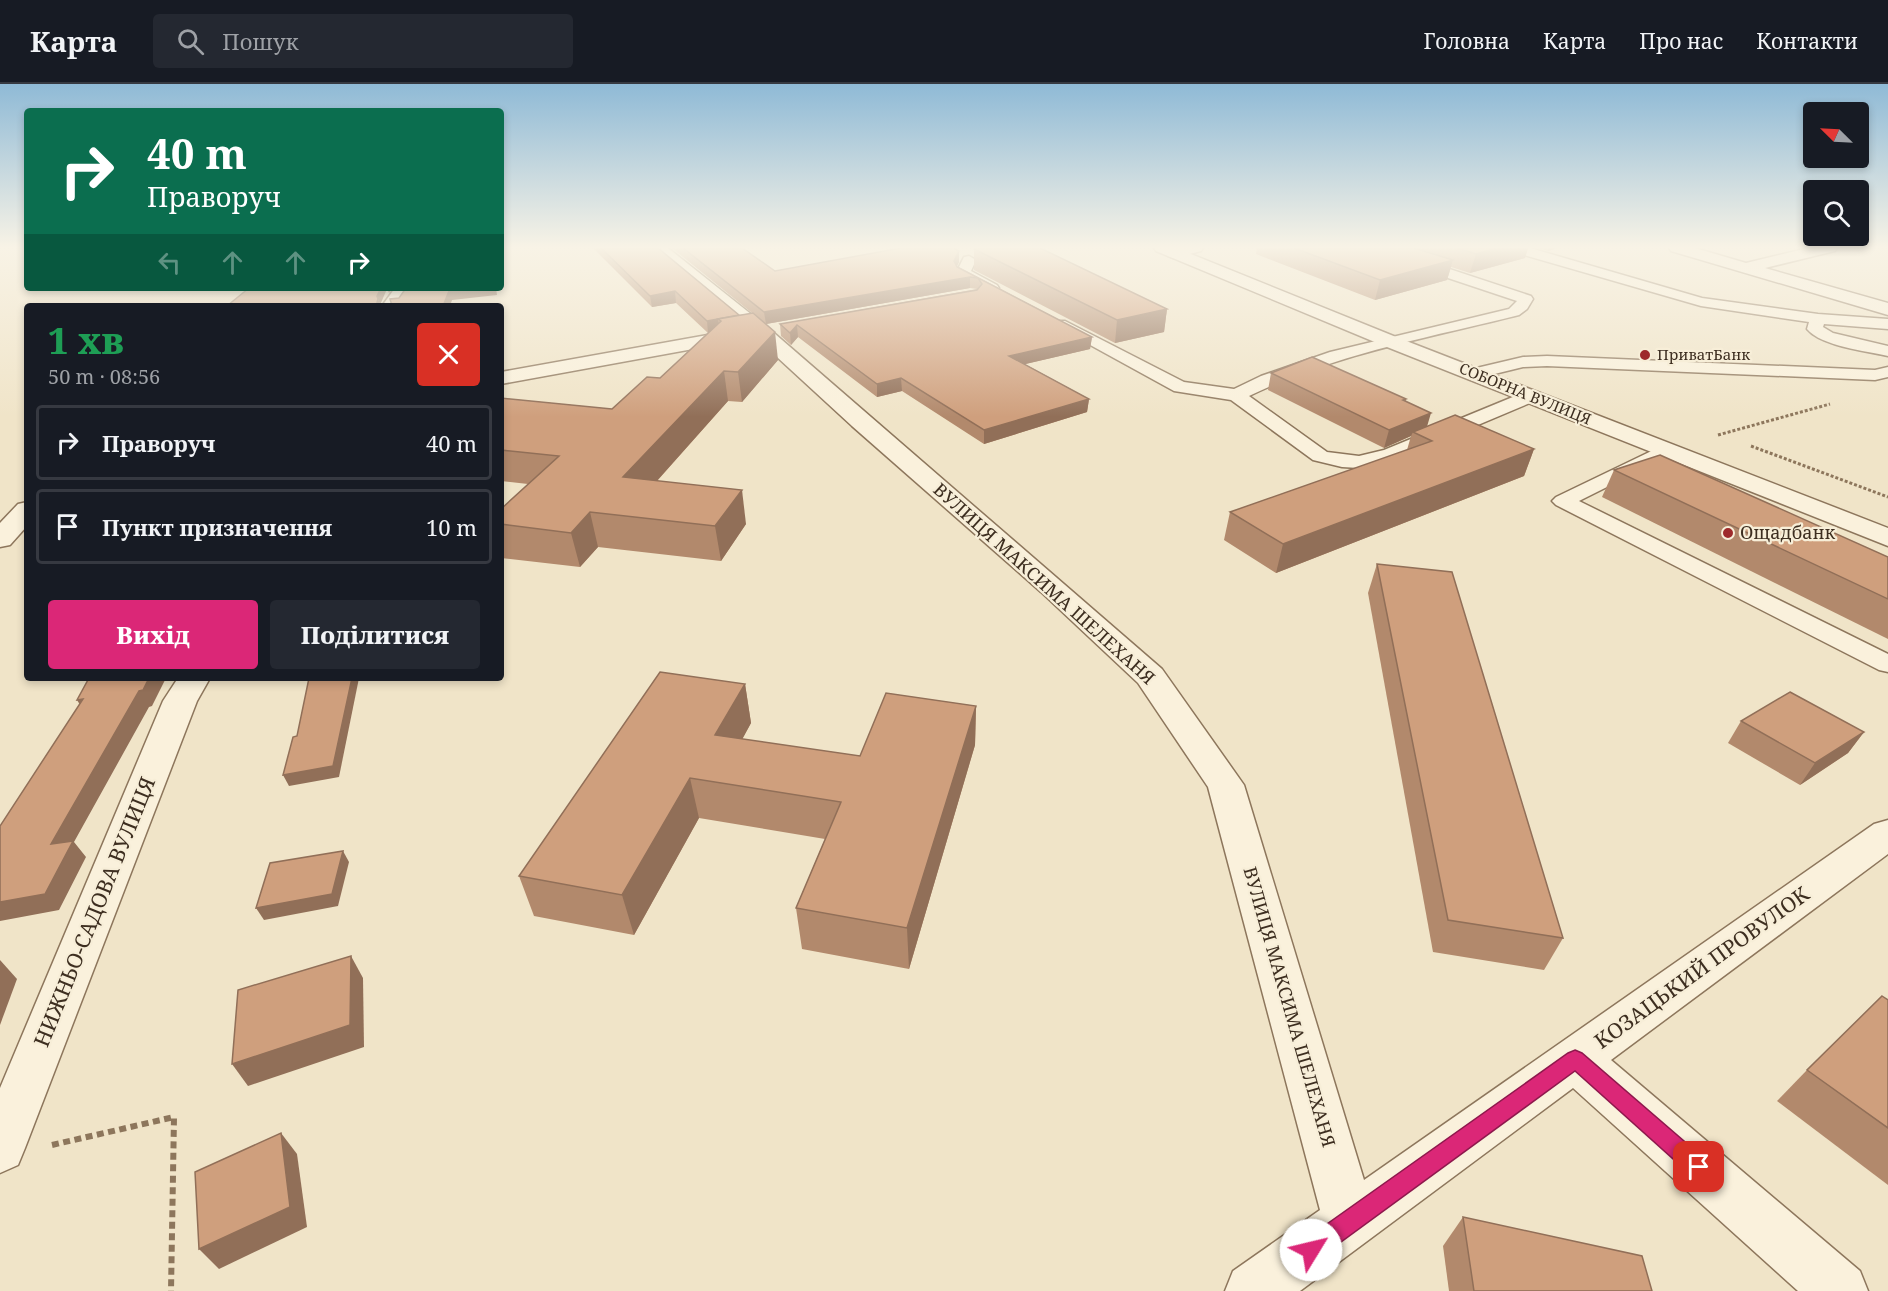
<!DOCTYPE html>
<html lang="uk">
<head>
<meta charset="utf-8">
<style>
	:root { --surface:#171b24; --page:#242831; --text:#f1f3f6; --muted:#9ea1a6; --line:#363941; --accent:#db2777 }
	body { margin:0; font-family:"Noto Serif",serif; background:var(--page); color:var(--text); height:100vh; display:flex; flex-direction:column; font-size:22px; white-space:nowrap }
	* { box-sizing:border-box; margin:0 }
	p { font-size:20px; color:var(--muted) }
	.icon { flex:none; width:33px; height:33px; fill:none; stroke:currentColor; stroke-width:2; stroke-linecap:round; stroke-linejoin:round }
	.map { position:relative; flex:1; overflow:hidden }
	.details { position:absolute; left:24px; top:219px; width:480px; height:378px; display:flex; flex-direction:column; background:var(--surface); border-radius:6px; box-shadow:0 3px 9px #0003 }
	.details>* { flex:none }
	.banner { position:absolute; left:24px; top:24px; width:480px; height:183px; border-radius:6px; box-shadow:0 3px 9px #0003; background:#0b6e4f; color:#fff; overflow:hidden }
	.needle { width:39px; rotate:294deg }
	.tools { position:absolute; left:1803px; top:18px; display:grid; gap:12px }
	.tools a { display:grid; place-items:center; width:66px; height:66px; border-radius:6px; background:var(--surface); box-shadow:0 3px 9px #0003; font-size:30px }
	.pin { position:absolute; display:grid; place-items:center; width:51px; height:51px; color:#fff; margin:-26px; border-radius:12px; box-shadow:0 3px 9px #0006 }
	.me { position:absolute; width:66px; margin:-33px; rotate:54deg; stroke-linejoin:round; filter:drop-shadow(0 0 4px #0008) }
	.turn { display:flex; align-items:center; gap:21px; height:126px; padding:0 24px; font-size:27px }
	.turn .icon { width:78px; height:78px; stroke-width:2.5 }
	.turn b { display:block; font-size:42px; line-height:51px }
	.lanes { display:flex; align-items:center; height:57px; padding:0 24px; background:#0003; justify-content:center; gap:30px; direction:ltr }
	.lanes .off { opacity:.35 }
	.round { display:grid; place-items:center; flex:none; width:63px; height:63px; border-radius:6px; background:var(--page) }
	.overview { display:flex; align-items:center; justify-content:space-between; height:102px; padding:0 24px }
	h1 { font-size:36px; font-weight:800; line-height:45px; color:#1e9e55 }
	.action { display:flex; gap:12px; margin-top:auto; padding:12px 24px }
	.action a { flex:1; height:69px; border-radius:6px; background:var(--accent); color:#fff; font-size:24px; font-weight:800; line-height:69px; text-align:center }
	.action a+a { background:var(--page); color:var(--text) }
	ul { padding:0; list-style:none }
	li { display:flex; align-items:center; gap:18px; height:75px; margin:0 12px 9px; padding:0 12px; border:3px solid var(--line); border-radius:6px }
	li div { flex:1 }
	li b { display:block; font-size:22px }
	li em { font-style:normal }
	header { display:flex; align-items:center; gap:36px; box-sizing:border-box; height:84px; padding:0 30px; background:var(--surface); border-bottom:2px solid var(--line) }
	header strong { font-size:28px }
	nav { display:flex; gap:33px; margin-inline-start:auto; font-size:21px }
	.search { width:420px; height:54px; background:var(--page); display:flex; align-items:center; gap:15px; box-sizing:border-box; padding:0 21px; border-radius:6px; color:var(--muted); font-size:22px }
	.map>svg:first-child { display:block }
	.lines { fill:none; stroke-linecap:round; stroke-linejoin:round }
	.service-casing { stroke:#8d765c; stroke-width:3 }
	.minor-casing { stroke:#8d765c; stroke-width:3 }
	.tertiary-casing { stroke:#8d765c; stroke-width:3 }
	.path-far1 { stroke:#8d765c; stroke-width:3; stroke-dasharray:3 2; stroke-linecap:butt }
	.path { stroke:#8d765c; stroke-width:6; stroke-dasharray:7 4.5; stroke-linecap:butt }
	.service { fill:#faf1dc; fill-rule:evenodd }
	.minor { fill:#faf1dc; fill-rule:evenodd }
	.tertiary { fill:#faf1dc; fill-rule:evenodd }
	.wall { fill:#b2896c }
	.shaded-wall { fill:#916f58 }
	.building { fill:#cf9f7d; stroke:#916f58; stroke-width:1.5 }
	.route { fill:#db2777; stroke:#8e194d; stroke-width:1.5 }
	.poi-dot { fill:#9e2a2b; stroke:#f7eed8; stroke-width:2 }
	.labels { text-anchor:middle; stroke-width:4.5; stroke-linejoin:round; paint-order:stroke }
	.far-poi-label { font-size:15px; fill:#3d2e20; stroke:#f7eed8; text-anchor:start }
	.far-street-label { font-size:15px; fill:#3d2e20; stroke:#f7eed8 }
	.poi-label { font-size:18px; fill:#3d2e20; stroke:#f7eed8; text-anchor:start }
	.street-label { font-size:18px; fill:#3d2e20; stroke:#f7eed8 }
	.near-street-label { font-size:21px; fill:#3d2e20; stroke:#f7eed8 }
</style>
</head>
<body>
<header>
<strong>Карта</strong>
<div class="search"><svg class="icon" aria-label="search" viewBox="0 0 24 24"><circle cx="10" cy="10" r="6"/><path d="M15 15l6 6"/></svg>Пошук</div>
<nav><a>Головна</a><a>Карта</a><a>Про нас</a><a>Контакти</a></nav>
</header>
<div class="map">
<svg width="1888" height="1207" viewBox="0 0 1888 1207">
	<rect width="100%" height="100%" fill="#f0e4c8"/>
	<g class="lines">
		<g class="service-casing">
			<g id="service">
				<path d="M 1366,164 L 1386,164 L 1531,212 L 1533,215 L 1527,225 L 1519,231 C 1427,254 1335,270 1249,312 L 1327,368 L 1359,372 L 1384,366 L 1525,308 L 1537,308 L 1540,312 L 1537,316 L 1397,375 L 1359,384 L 1342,383 L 1313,376 L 1231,316 L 1174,307 L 1052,240 L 1055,237 L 1065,237 L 1184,298 L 1234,305 L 1261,292 L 1330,268 L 1509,225 L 1517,217 L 1367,167 Z"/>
				<path d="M 1509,164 L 1530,164 L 1702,214 L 1818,230 L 1888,235 L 1888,245 L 1824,240 L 1823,243 L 1833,249 L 1888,262 L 1888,272 C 1866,267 1821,262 1807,245 L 1809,238 L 1701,222 L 1510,167 Z"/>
				<polygon points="969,172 976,176 971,187 997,201 999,204 997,207 987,207 958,192 956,189 964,173"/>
				<polygon points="1547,272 1875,286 1888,283 1888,293 1875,296 1547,282 1523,283 1474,295 1468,294 1465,290 1468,286 1523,273"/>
				<polygon points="1666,360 1673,362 1676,366 1673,370 1579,417 1888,570 1888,588 1879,586 1556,421 1552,417 1556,413"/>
			</g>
		</g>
		<g class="minor-casing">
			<g id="minor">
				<polygon points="650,164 668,164 767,243 1162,585 1244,701 1364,1096 1874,740 1888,736 1888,770 1611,976 1860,1187 1868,1207 1798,1207 1573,1004 1300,1207 1225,1207 1233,1187 1320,1126 1208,703 1138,599 1041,508 852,342 753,251"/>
				<polygon points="1174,164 1203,164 1201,167 1174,174 1168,172 1166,169"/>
				<polygon points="1669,164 1695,164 1746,179 1808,164 1837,164 1835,167 1765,184 1888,219 1888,231 1671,167"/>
				<polygon points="395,204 413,204 400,222 382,222"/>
				<polygon points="741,245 748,247 751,251 748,255 501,300 501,288"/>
				<polygon points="27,418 27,442 10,461 0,463 0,439 18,420"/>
				<polygon points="178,594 210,594 197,617 25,1064 18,1081 0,1089 0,1004 163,617"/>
			</g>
		</g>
		<g class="tertiary-casing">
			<polygon id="tertiary" points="1154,164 1176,164 1396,253 1888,444 1888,462 1382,261 1156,167"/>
		</g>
		<g class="path-far1">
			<polyline points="1718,351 1830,320"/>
			<polyline points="1751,362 1888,413"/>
		</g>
		<polyline class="path" points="52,1061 174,1033 171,1207"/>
		<use href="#service" class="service"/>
		<use href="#minor" class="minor"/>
		<use href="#tertiary" class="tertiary"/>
	</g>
	<g class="wall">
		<polygon points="593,164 658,164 739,231 752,229 672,164 742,164 775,187 959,167 959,178 957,182 1092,253 1090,265 1025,280 1089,315 1087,328 984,360 902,307 877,313 798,253 791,261 781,252 780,240 977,205 970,204 766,240 778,276 742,318 728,317 657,397 746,440 721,477 598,463 580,483 501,474 501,425 528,400 501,397 501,314 612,325 660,294 708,249 676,219 652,223"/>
		<polygon points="1257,164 1528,164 1525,174 1470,189 1451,183 1447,196 1375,216 1256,170"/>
		<polygon points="1538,164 1558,164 1548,167"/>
		<polygon points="974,165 1167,225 1164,248 1115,259 974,186"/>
		<polygon points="1271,289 1406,315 1406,317 1427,342 1534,365 1524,392 1276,489 1224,456 1230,428 1407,366 1411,352 1384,364 1268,306"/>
		<polygon points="1614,386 1888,473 1888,555 1602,413"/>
		<polygon points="1377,480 1563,854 1544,886 1433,868 1368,509"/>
		<polygon points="745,600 751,639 742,655 860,672 976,622 975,661 909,885 802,865 796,824 825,755 699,734 634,851 534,832 519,792"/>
		<polygon points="1741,637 1864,648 1848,669 1800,701 1728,659"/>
		<polygon points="1888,916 1888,1101 1777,1017 1807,986"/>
		<polygon points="1463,1133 1652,1207 1449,1207 1443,1162"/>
	</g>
	<g class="shaded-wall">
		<polygon points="1497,164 1528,164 1525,174 1470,189 1476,170"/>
		<polygon points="1549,164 1558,164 1548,167"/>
		<polygon points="959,167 959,178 954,188 954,177"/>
		<polygon points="1453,176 1447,196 1375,216 1380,196"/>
		<polygon points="970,193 970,204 766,240 764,228"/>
		<polygon points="381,204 393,204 389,209 387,205 380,221 377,212"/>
		<polygon points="482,204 496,204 497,211 452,216 450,222 443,222 449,207"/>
		<polygon points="675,207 676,219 652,223 650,212"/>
		<polygon points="378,215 381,222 376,222"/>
		<polygon points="1167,225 1164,248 1115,259 1117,236"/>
		<polygon points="718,235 720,247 708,249 707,237"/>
		<polygon points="797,241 798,253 791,261 790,249"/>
		<polygon points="775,248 778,276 742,318 738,288"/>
		<polygon points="1092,253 1090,265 1009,284 1009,272"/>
		<polygon points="724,287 728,317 630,427 623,393"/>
		<polygon points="901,294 902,307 877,313 877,300"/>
		<polygon points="1089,315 1087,328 984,360 984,346"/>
		<polygon points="1431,329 1426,346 1413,348 1411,352 1384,364 1389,346"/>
		<polygon points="1534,365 1524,392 1276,489 1283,460"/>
		<polygon points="742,406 746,440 721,477 715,442"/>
		<polygon points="590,428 598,463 580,483 571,449"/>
		<polygon points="149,594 166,594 152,622 149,623 74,758 86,773 59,826 0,837 0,818 139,607"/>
		<polygon points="352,594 359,594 339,693 289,702 283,691"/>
		<polygon points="745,600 751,639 723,691 715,651"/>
		<polygon points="83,615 87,632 77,616"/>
		<polygon points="976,622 975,661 909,885 907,844"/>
		<polygon points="1864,648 1848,669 1800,701 1815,679"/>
		<polygon points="690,694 699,734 634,851 622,811"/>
		<polygon points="343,767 349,778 338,822 264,836 256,824"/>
		<polygon points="351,872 363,894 364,963 248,1002 232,980"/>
		<polygon points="0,876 17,895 0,941"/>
		<polygon points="281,1049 297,1070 307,1143 219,1185 199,1165"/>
	</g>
	<g class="building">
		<polygon points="601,164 658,164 739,231 707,237 675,207 650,212"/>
		<polygon points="683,164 742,164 775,187 901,164 954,164 959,167 954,177 957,183 1092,253 1009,272 1089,315 984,346 901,294 877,300 797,241 790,249 780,240 977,206 982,200 978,194 970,193 764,228"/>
		<polygon points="975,164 1040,164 1167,225 1117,236 974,165"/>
		<polygon points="1294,164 1414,164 1453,176 1380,196"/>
		<polygon points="1457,164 1497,164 1476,170"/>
		<polygon points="249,204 381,204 377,212 378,215 376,222 227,222"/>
		<polygon points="406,204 482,204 449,207 443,222 392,222 390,215 399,214"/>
		<polygon points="753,229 775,248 738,288 724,287 623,393 742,406 715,442 590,428 571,449 501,440 501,425 559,372 501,366 501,314 612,325 647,293 660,294 721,237 718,235"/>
		<polygon points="1312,273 1406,315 1403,316 1431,329 1389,346 1271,289"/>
		<polygon points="1455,331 1534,365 1283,460 1230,428 1432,357 1413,348"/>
		<polygon points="1660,371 1888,473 1888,515 1614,386"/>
		<polygon points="1377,480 1452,488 1563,854 1448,836"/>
		<polygon points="660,588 745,600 715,651 860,672 886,609 976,622 907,844 796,824 841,718 690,694 622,811 519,792"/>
		<polygon points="89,594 149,594 143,606 139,607 51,760 73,757 45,810 0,818 0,742 83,615 77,616"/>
		<polygon points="309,594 352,594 333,682 283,691 293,653 297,652"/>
		<polygon points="1790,608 1864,648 1815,679 1741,637"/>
		<polygon points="343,767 332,810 256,824 270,779"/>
		<polygon points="351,872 350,941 232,980 238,906"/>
		<polygon points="1882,912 1888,916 1888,1044 1807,986"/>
		<polygon points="281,1049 290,1123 199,1165 195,1088"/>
		<polygon points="1463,1133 1642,1172 1652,1207 1474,1207"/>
	</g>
	<linearGradient id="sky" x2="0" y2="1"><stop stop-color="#8fbad6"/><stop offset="0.49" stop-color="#f8f3e6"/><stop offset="1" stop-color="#f8f3e6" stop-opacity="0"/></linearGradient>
	<rect width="1888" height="333" fill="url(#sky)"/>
	<polygon class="route" points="1575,966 1582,969 1706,1076 1710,1083 1706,1091 1699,1094 1691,1091 1575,987 1319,1174 1311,1177 1303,1174 1300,1166 1303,1157 1568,969"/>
	<g class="poi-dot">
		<circle cx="1645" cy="271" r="6"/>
		<circle cx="1728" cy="449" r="6"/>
	</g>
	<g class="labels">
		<g class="far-poi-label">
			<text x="1657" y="276">ПриватБанк</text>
		</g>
		<g class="far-street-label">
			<text transform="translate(1525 310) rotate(22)" y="5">СОБОРНА ВУЛИЦЯ</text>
		</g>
		<g class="poi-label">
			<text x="1740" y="455">Ощадбанк</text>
		</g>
		<g class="street-label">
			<text transform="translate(1044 500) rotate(42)" y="6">ВУЛИЦЯ МАКСИМА ШЕЛЕХАНЯ</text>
			<text transform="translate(1289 923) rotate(74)" y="6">ВУЛИЦЯ МАКСИМА ШЕЛЕХАНЯ</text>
		</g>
		<g class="near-street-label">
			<text transform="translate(95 828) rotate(-68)" y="7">НИЖНЬО-САДОВА ВУЛИЦЯ</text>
			<text transform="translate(1702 884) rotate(-36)" y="7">КОЗАЦЬКИЙ ПРОВУЛОК</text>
		</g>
	</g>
</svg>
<div class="tools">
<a><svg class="needle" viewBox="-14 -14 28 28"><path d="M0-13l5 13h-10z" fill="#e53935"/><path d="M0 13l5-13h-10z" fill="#9ea1a6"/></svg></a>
<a><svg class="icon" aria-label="search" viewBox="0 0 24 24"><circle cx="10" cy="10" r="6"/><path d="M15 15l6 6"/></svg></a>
</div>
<div class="pin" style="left:1699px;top:1083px;background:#d93025"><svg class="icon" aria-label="arrive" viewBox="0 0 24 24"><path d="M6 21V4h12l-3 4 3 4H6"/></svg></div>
<svg class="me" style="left:1311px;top:1166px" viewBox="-20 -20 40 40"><circle r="19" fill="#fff"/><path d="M0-13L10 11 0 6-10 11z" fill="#db2777"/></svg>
<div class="banner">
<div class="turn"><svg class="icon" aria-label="right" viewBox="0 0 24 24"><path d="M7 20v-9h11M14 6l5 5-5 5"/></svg><div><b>40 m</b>Праворуч</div></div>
<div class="lanes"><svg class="icon off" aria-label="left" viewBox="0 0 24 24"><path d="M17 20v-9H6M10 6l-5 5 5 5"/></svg><svg class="icon off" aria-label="ahead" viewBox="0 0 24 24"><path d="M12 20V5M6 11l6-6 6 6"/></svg><svg class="icon off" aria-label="ahead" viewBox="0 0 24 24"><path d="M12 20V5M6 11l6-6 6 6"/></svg><svg class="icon" aria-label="right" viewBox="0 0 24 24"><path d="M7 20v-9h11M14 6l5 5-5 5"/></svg></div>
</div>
<section class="details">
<div class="overview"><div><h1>1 хв</h1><p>50 m · 08:56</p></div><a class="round" style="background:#d93025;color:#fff"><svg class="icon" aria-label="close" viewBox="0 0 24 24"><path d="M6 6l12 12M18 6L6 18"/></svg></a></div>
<ul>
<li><svg class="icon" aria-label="right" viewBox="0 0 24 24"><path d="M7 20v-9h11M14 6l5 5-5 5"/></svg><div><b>Праворуч</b></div><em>40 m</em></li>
<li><svg class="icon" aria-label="arrive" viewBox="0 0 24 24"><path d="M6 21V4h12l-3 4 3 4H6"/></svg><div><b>Пункт призначення</b></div><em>10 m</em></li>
</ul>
<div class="action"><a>Вихід</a><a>Поділитися</a></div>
</section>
</div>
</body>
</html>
